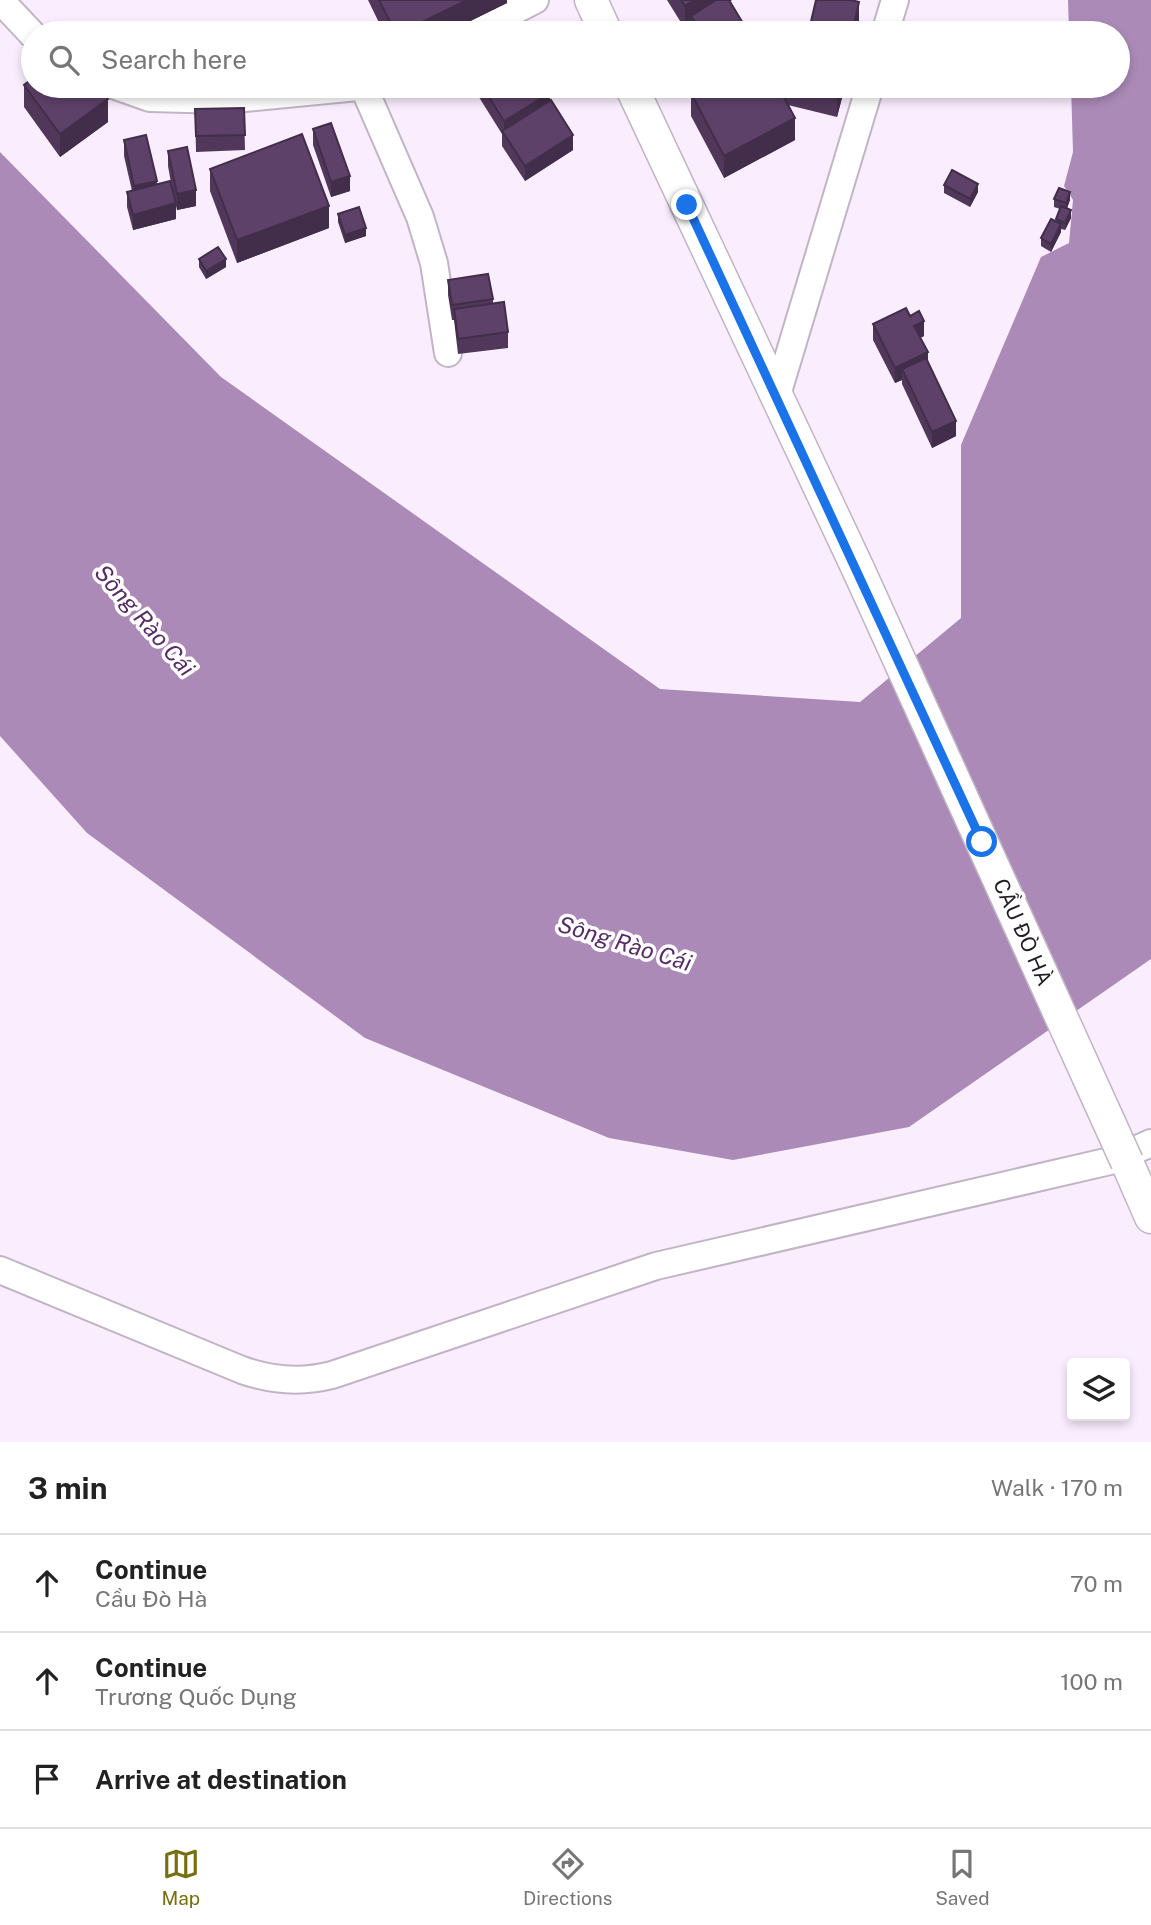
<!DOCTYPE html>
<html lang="en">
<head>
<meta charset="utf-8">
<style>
  :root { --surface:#fff; --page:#f6f6f6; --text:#222; --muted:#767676; --line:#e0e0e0; --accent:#766f0f }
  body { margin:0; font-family:"Public Sans",sans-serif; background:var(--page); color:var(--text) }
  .controls { position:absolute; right:21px; bottom:21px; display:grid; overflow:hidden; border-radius:7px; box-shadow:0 4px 10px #0003 }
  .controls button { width:63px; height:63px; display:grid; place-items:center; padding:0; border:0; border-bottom:2px solid var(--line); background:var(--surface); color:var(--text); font:35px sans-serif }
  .stop { position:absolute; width:21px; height:21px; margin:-16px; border:5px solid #1a73e8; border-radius:50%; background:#fff }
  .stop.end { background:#1a73e8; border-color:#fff; box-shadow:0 2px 7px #0008 }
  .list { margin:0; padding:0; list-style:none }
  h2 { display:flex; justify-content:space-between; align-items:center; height:91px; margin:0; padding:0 28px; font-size:30px }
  h2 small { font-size:23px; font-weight:400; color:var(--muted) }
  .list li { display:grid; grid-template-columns:46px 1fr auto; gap:21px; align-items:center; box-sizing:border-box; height:98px; padding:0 28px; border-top:2px solid var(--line) }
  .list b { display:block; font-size:26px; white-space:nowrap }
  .list p { margin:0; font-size:23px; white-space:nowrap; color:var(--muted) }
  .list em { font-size:23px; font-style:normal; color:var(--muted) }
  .icon { flex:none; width:38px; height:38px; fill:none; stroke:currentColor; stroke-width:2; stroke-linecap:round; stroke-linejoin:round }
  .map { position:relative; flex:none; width:1151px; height:1442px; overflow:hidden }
  .search { position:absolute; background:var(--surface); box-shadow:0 4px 10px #0003; left:21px; right:21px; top:21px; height:77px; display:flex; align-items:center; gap:18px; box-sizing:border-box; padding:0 24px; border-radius:38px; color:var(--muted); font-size:26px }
  .sheet { height:385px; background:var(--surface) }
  nav { display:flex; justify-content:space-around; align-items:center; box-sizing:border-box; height:98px; border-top:2px solid var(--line); background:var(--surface); font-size:19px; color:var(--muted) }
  nav a { display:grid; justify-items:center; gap:4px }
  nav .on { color:var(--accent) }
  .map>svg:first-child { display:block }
  .water { fill:#ab8ab7 }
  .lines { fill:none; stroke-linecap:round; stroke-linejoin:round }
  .minor-casing { stroke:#c1b5c5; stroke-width:30 }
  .tertiary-casing { stroke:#c1b5c5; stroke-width:35 }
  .minor { stroke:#fff; stroke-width:26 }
  .tertiary { stroke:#fff; stroke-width:32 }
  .tertiary-bridge-casing { stroke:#c1b5c5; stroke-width:35; stroke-linecap:butt }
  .tertiary-bridge { stroke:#fff; stroke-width:32 }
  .wall { fill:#51385a }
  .shaded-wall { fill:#422e4a }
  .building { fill:#5e4169; stroke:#422e4a; stroke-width:2 }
  .route { stroke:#1a73e8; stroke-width:9 }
  .labels { text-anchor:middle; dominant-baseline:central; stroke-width:7; stroke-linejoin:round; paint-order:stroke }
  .street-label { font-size:21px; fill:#211d22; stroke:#fff }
  .water-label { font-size:23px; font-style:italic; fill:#572c65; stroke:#fff }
</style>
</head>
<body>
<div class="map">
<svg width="1151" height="1442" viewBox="0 0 1151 1442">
  <rect width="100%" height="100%" fill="#faeefe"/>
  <path class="water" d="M1068,0h83v959l-242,168 -176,33 -124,-22 -244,-100 -278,-205 -87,-97v-584l221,225 439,312 200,13 101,-84v-173l80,-188 28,-14 4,-43 -9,-14 9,-34 -2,-66h47v-53h-49z"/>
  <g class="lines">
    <defs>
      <path id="minor" d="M0,0l33,35
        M471,33l64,-33
        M885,33l10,-33
        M116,86l34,12 75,2 143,-14
        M364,88l56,129 14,46 14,90
        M777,395l93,-309
        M0,1270l242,100c31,11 59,13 90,5l324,-109 454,-105 41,-18"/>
      <path id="tertiary" d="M591,0l15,33
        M631,86l228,485
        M1127,1162l24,55"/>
    </defs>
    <use href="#minor" class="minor-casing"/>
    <use href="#tertiary" class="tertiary-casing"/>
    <use href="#minor" class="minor"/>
    <use href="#tertiary" class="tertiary"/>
    <defs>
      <path id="tertiary-bridge" d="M859,571l268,591"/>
    </defs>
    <use href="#tertiary-bridge" class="tertiary-bridge-casing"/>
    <use href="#tertiary-bridge" class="tertiary-bridge"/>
  </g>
  <path class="wall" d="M368,0h139v3l-61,30h-62z
    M667,0h65l-3,1 18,32h-54l-2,-2v-7l-6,5z
    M24,85l84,37 -48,35 -36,-50z
    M472,86h73l5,15 23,49 -48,31 -23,-35v-12z
    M705,86h140l-8,31 -49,-12 7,35 -71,38 -33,-62v-23z
    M244,108l1,42 -49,2 -1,-43z
    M313,129l37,62 -19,6 -18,-52z
    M124,140l33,44 16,10 -5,-28v-15l28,55 -19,4 -1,-4v13l-43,11 -6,-23v-15l5,-1 -8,-35z
    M210,169l119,59 -92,35 -27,-72z
    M944,185l34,7 -8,15 -26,-14z
    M1054,199l16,1 -3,8 4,10 -6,12 -4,-1v3l-10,20 -10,-6v-8l15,-17 4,-12 -6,-2z
    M338,214l28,22 -21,7 -7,-21z
    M199,259l27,8 -20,12 -7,-12z
    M448,280l45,19v5l15,28v16l-50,6 -4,-34h-2l-4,-25z
    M910,316l14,20 -4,2 8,24 28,74 -24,12 -30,-64v-4l-7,3 -22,-43v-16z"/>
  <path class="shaded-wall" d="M467,0h40v3l-61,30h-46z
    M694,0h38l-37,22 -4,-6v8l-6,5v-23z
    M859,2v23l-2,8h-5z
    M839,86h6l-8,31v-22z
    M550,93v16l-46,24v-12z
    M108,99v23l-48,35v-23z
    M795,118v22l-71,38v-22z
    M573,135v15l-48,31v-15z
    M350,176v15l-19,6v-15z
    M157,181v15l-23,6v-16z
    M978,184v8l-8,15v-8z
    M196,190v16l-19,4v-16z
    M1070,192v8l-4,11v-8z
    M176,203v16l-43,11v-15z
    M329,206v22l-92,35v-23z
    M1071,210v8l-6,12v-7z
    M1061,224v8l-10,20v-8z
    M366,228v8l-21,7v-8z
    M226,259v8l-20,12v-8z
    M924,321v15l-10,5v-15z
    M928,352v15l-26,2v11l-7,3v-15z
    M956,421v15l-24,12v-16z"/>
  <path class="building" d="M379,0h88l-67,33h-4z
    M681,0h13l-9,6z
    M716,0h13l18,30 -5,3h-40l-11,-17z
    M816,0h35l8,2 -7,31h-63l2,-7 18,4z
    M33,78v8h65l10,13 -48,35 -36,-49z
    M482,86h63l5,7 -46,28z
    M705,86h73l17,32 -71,38 -33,-63z
    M800,86h39l-2,9z
    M551,100l22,35 -48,31 -23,-35z
    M244,108l1,27 -49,1 -1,-27z
    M331,123l19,53 -19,6 -18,-53z
    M302,134l27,72 -92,34 -27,-71z
    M146,135l11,46 -23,5 -10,-46z
    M187,147l9,43 -19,4 -9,-43z
    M952,170l26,14 -8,15 -26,-14z
    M170,181l6,22 -43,12 -6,-23z
    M1059,188l11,4 -4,11 -12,-4z
    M1061,206l10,4 -6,13 -9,-4z
    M359,207l7,21 -21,7 -7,-21z
    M1051,219l10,5 -10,20 -10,-6z
    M218,247l8,12 -20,12 -7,-12z
    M488,274l5,25 -41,6 -4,-25z
    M504,302l4,30 -50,7 -4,-30z
    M906,308l4,8 9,-5 5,10 -10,5 14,26 -33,16 -22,-44z
    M926,358l30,63 -24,11 -30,-63z"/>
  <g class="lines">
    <path class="route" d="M687,205l295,637"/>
  </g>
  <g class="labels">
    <g class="street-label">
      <text transform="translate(1023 932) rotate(66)">CẦU ĐÒ HÀ</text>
    </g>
    <g class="water-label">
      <text transform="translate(145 620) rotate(49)">Sông Rào Cái</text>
      <text transform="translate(625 943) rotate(17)">Sông Rào Cái</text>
    </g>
  </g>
</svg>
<div class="controls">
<button><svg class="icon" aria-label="layers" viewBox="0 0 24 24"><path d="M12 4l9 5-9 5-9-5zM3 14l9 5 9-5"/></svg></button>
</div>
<div class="stop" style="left:982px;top:842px"></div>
<div class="stop end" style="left:687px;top:205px"></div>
<div class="search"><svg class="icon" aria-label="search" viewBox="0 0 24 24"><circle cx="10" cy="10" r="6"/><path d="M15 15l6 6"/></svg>Search here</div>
</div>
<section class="sheet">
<h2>3 min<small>Walk · 170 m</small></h2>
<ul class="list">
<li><svg class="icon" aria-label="ahead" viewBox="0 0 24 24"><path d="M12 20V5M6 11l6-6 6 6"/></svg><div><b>Continue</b><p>Cầu Đò Hà</p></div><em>70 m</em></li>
<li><svg class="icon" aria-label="ahead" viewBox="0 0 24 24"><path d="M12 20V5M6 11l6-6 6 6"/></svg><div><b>Continue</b><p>Trương Quốc Dụng</p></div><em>100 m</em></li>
<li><svg class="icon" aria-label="arrive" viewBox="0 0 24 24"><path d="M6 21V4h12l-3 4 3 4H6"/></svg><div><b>Arrive at destination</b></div></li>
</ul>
</section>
<nav>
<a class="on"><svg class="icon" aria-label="map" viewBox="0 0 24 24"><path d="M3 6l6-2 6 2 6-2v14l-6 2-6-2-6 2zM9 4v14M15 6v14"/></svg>Map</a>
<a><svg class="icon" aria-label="directions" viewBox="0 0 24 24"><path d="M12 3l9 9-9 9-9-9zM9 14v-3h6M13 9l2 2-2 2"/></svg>Directions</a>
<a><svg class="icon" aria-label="saved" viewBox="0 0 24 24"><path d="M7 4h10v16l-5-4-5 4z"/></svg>Saved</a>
</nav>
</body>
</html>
